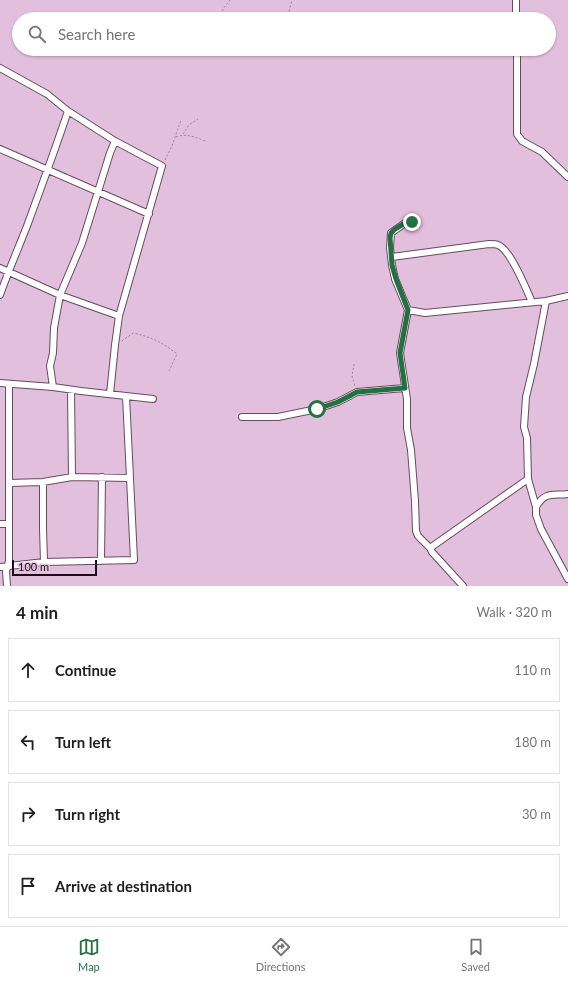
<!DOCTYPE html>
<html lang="en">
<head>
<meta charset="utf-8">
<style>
  :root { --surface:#fff; --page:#f6f6f6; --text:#202124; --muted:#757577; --line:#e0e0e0; --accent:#237141 }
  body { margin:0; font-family:Lato,sans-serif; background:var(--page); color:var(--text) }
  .scale { position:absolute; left:12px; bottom:10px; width:85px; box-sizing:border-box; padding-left:4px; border:2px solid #180d17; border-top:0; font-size:11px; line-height:14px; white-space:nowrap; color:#180d17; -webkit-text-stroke:3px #e2bfdc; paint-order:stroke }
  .stop { position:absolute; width:12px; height:12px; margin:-9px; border:3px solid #237141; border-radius:50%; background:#fff }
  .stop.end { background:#237141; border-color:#fff; box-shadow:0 1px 4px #0008 }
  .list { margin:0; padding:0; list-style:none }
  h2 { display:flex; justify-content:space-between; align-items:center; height:52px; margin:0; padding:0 16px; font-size:17px }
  h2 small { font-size:13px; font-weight:400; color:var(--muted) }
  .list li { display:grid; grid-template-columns:26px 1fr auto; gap:12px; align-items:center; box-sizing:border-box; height:64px; margin:0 8px 8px; padding:0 8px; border:1px solid var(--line); border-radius:0px }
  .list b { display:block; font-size:15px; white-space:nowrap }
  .list em { font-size:13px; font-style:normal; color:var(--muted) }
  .icon { flex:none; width:22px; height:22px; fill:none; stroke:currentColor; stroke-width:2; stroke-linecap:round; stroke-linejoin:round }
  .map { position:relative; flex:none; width:568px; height:586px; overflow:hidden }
  .search { position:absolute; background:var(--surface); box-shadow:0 1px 3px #0004; left:12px; right:12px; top:12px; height:44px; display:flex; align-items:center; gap:10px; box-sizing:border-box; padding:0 14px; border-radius:22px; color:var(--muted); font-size:15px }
  .sheet { height:340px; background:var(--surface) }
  nav { display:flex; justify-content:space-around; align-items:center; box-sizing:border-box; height:56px; border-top:1px solid var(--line); background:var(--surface); font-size:11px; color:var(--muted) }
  nav a { display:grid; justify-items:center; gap:2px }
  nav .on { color:var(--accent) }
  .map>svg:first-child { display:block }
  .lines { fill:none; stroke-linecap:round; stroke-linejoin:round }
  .street-casing { stroke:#684a63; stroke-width:8 }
  .path { stroke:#9f849b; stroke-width:1; stroke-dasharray:2 2; stroke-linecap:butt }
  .street { stroke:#fff; stroke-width:6 }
  .route { stroke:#237141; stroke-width:5 }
</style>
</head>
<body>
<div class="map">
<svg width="568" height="586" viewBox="0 0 568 586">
  <rect width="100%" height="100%" fill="#e2bfdc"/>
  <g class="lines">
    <defs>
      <path id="street" d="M516,19v-19
        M517,49v85l5,7 20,11 26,25
        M0,68l47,26 21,17 47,30 47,25 -43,150 -4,29 -5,49
        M0,149l149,65
        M412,222l-7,1 -14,10 -1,15 2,17 3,14 13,31 -8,43 7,46v29l4,22 4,51 1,30 2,5 12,12 2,4 31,34
        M392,257l97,-13c3,0 7,0 9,1 13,5 28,44 34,57
        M0,268l60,27 59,21
        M0,295c8,-23 18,-46 27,-69 14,-38 28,-76 41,-115
        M546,301l-12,63 -8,33 -2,30 3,11 1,41 8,28v8l5,14 27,50
        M408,310l17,3 121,-12 22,-5
        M0,383l53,4 28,4 72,8
        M53,387l-3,-21 3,-13 1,-25 6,-33 22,-52 28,-90 5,-12
        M71,390l1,87
        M242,417h36l39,-8 21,-7 19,-10 48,-4
        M43,482v46l1,34
        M9,483l34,-1 29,-5 58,1
        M536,507c9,-16 17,-11 32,-13
        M0,524h9
        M430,548l98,-69
        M101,561l1,-84
        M0,567l44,-5 90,-2 -8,-164
        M7,586l-1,-15 3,-10v-176"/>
    </defs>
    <use href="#street" class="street-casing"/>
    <path class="path" d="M221,19l2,-10 7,-9
      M287,19l5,-19
      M183,134l6,-9 9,-6
      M176,137c10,-4 19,0 29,4
      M165,160l7,-14 9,-26
      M122,341l11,-8c18,4 29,9 44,21l-8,17
      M354,364l-2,12 3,10"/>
    <use href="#street" class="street"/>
  </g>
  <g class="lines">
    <path class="route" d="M317,409l21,-7 19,-10 48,-4 -5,-35 8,-43 -12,-31 -4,-14 -2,-27 1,-5 4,-4 10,-6 7,-1"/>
  </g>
</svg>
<div class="scale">100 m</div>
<div class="stop" style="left:317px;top:409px"></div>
<div class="stop end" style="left:412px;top:222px"></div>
<div class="search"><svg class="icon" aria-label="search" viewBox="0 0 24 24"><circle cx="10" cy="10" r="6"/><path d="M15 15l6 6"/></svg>Search here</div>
</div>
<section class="sheet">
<h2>4 min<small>Walk · 320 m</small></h2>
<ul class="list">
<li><svg class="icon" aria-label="ahead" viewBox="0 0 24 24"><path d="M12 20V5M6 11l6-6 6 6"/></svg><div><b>Continue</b></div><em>110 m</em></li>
<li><svg class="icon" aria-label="left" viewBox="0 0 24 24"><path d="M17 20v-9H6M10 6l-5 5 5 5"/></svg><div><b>Turn left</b></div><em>180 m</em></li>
<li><svg class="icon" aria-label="right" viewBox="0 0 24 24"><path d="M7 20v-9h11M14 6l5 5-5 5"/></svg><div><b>Turn right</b></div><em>30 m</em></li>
<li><svg class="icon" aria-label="arrive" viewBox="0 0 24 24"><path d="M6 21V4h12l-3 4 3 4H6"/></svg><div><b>Arrive at destination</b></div></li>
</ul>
</section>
<nav>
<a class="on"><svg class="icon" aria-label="map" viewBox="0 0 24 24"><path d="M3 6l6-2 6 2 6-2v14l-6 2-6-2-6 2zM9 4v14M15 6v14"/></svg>Map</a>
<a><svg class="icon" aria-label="directions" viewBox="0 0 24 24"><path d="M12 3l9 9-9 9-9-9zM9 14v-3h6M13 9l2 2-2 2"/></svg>Directions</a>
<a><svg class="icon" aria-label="saved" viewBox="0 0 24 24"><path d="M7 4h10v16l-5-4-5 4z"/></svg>Saved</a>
</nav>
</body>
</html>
